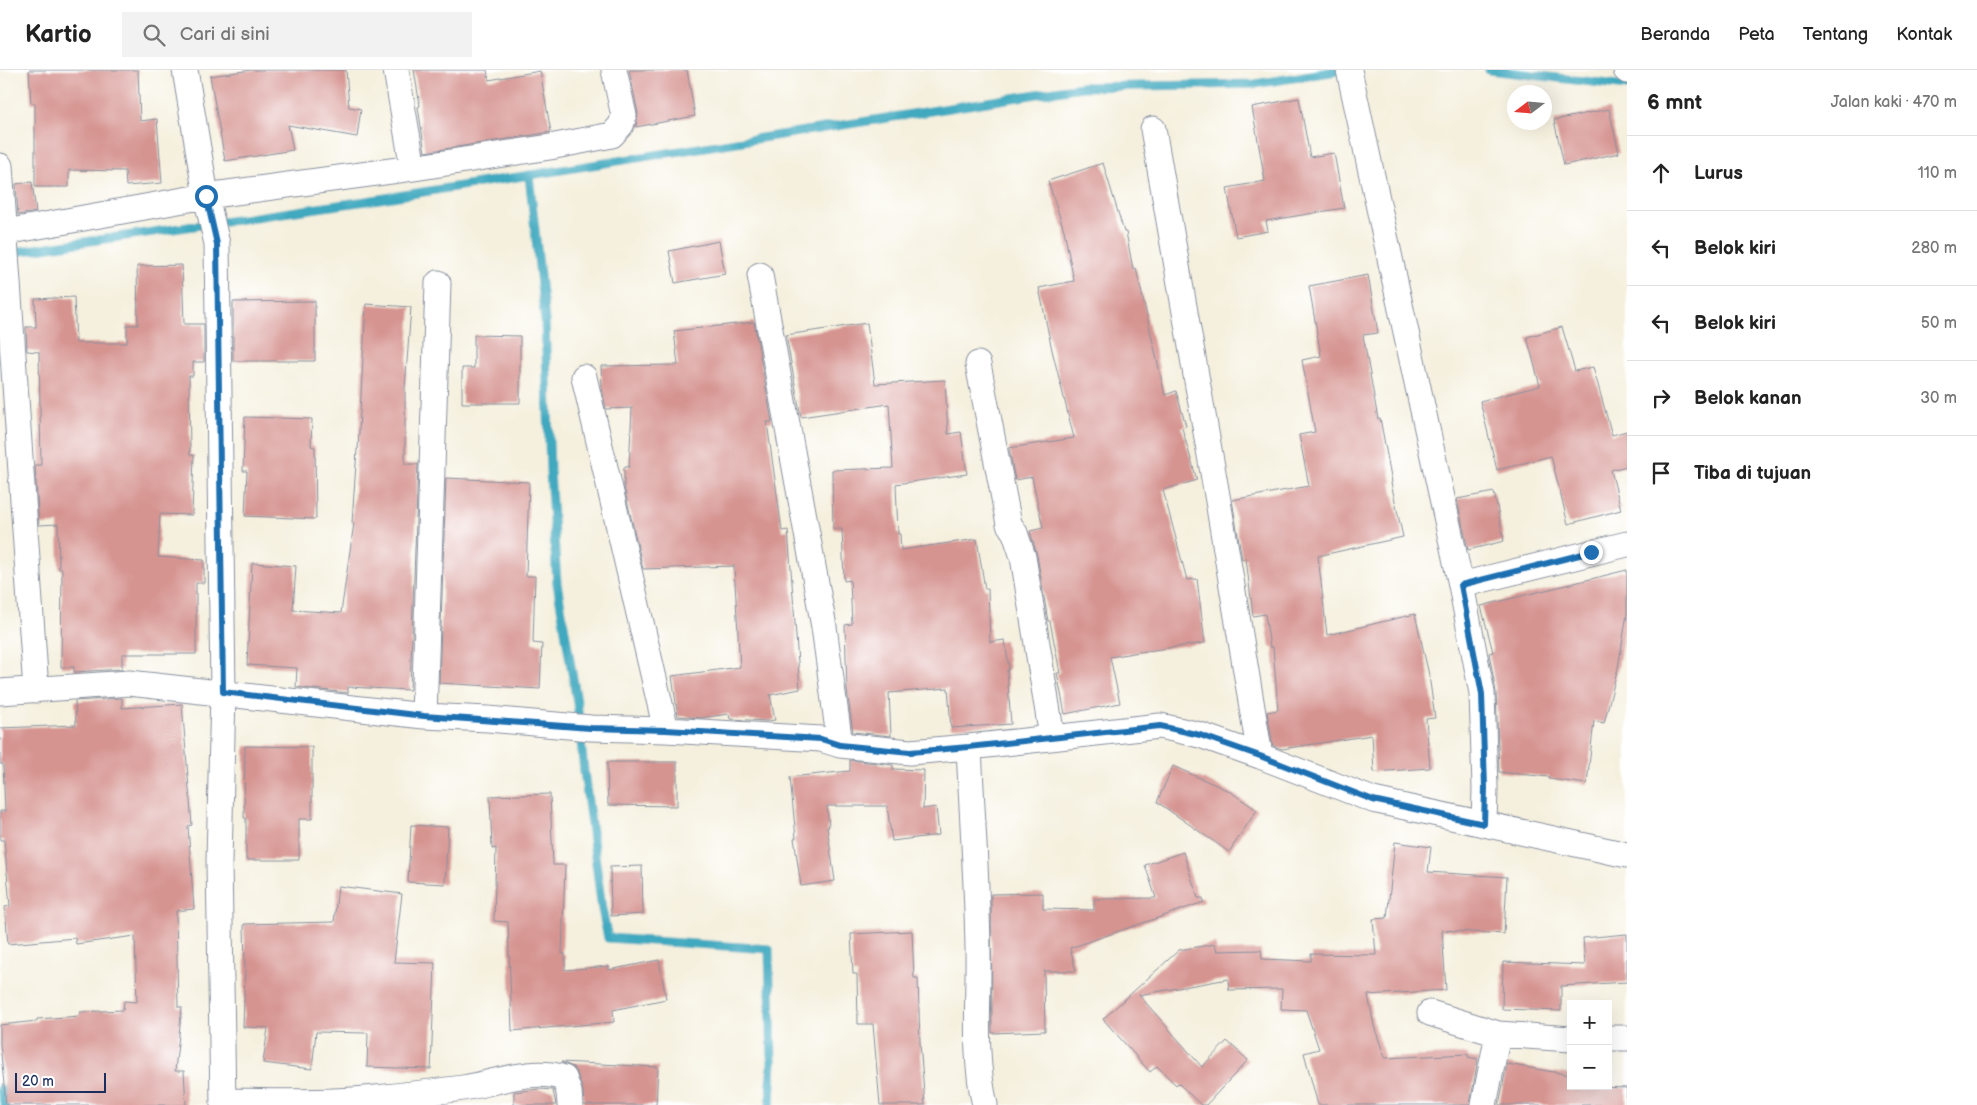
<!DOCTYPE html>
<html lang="id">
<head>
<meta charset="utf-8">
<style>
  :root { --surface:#fff; --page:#f2f2f2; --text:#222; --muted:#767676; --line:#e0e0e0 }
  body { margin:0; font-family:"Balsamiq Sans",sans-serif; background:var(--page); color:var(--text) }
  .controls { position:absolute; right:15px; bottom:15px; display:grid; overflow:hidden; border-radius:0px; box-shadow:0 5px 20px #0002 }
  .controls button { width:45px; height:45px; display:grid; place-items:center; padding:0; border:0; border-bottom:1px solid var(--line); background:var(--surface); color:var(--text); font:25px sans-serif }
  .compass { position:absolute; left:1507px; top:15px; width:45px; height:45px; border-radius:50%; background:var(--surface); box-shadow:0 5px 20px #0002; rotate:254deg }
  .scale { position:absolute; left:15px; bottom:12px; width:91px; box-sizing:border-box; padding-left:5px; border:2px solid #1b2f5e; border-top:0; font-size:14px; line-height:18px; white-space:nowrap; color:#1b2f5e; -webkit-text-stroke:4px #fff; paint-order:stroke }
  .stop { position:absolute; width:15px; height:15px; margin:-11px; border:4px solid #1f6fb2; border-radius:50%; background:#fff }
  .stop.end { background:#1f6fb2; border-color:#fff; box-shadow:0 1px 5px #0008 }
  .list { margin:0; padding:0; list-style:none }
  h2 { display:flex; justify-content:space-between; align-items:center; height:65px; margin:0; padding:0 20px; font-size:21px }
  h2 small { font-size:16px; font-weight:400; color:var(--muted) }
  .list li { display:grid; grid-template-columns:32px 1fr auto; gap:15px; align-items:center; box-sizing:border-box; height:75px; padding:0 20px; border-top:1px solid var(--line) }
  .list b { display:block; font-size:19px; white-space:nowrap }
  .list em { font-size:16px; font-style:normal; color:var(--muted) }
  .icon { flex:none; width:28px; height:28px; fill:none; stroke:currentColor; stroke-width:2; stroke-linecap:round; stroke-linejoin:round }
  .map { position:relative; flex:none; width:1627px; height:1035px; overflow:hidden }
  header { display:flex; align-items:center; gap:30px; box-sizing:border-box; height:70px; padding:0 25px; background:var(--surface); border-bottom:1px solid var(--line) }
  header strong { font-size:24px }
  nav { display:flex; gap:28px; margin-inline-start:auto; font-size:18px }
  .search { width:350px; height:45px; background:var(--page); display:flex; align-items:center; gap:12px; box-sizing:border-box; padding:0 18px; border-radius:0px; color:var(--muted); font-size:19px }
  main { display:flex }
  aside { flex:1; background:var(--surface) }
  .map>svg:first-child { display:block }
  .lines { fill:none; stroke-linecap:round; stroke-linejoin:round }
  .stream { stroke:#3fa9bf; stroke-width:9 }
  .building { fill:#d69491 }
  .minor-casing { stroke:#88909e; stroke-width:27 }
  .minor { stroke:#fff; stroke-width:25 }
  .route { stroke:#1f6fb2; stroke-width:6 }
</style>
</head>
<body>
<header>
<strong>Kartio</strong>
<div class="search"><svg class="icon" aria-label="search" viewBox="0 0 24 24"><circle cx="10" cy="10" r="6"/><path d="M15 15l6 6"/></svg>Cari di sini</div>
<nav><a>Beranda</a><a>Peta</a><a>Tentang</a><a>Kontak</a></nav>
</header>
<main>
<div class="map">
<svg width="1627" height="1035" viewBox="0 0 1627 1035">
  <rect width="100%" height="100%" fill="#fff"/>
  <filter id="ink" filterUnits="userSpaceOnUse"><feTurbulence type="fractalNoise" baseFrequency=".02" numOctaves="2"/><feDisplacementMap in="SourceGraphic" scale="10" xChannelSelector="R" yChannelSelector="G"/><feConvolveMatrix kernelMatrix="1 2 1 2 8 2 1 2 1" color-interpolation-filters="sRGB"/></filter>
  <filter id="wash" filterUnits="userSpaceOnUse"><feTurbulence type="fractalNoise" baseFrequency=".0096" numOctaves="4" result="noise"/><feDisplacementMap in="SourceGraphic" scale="20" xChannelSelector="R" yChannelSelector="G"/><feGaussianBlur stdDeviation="1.12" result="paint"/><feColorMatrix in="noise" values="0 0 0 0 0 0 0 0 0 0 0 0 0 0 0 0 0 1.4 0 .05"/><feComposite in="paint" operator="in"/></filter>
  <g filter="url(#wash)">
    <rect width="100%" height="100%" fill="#f5f0de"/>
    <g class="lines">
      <path class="stream" d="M1489,0l138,16
        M529,105l16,146 5,150 7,112 20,119 7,69 18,138 6,29 161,11 3,112 -2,44
        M8,183l365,-53 708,-113 174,-3 88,-14
        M0,1019l5,16"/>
    </g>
    <g id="blocks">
      <path class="building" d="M29,0h109l2,51 17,-2 5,64 -36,3 -1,-15 -56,-1v17h-34v-84h-4z
        M251,0h95l3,37 12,2 -4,28 -69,-12 5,25 -68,11 -15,-85z
        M414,0h73l2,10 51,-9 11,61 -126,20 -7,-45 2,-1z
        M629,0h58l8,46 -59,11 2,-14z
        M1299,28l11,59 24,-4 10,55 -78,13 2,10 -32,6 -9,-49 38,-7 -13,-74z
        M1609,39l10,44 -55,12 -10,-45z
        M1103,93l21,69h2l7,37 3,-1 29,127 11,-4 10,35 -4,2 15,52 -34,10 24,90 10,-1 8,64 -66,9 -29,5 10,46 -55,11 -8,-41h3l-10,-52h-2l-11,-66 -7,-24 13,-3 -11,-51 -17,3 -6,-32 65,-10 -22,-88 -13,-62 35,-7 -10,-51 -16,-49z
        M32,112l4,30 -18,3 -2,-31z
        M719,171l6,33 -50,9 -6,-32z
        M182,195l2,59h20v38h-11v14h-4l1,79h4l-2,60 -32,-1 -2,43 46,3v23h-8v71h-74v15l-48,3v-5h-13l1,-98h-3l-1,-45 -19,1 -4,-60h6l-2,-113 -12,-1 -1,-24h10l-1,-28 39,-2 2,46h51v-18h11l-1,-59z
        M1368,205l10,58 -15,2 15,84 2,-1 12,64 -1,1 12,54 -85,19 9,79 88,-21 14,61 6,43 -9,1 4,49 -56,4 -2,-37 -90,14 -9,-3 -6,-34 11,-2 -5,-63h-3l-5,-33 -12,2 -7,-58 -4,1 -10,-59 77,-14 -10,-51 16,-3 -13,-72 19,-4 -12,-70z
        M315,231v60h-82v-59z
        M366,234l45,3 -6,82v75h13l-8,226 -62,-3v6l-52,-6 1,-19 -50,-3 5,-102 44,3 -3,44 48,3 13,-90h-2l5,-74h1z
        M754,252l18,100h-5l15,109 6,-1 12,159 -30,6 5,25 -8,1 -37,-2 -1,-5 -28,4 -23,-2 -6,-40 68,-9 -6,-101 -91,3 -19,-82v-20h5l3,-59 -26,1 -4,-20 -1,-23 77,-1 -4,-34z
        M867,253l8,61 70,-4 3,54 13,-2 6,42 -71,10 2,50h2l1,16 76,-11 8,50h3l2,53 15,-2 4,29 -2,1 4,54 -60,4 -3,-40 -59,5 2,43 -38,-4 -6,-42 -2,-65 7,-1 -2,-44 -6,1 -2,-52h-9l-1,-59 61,-2 -4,-64 -88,13 -15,-82z
        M1562,257l13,44 18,-4 19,68 15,-4v35l-16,4 10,40 -53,14 -17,-68 -54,14 -17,-69 60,-15 -13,-49z
        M474,265l46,1v67h-58v-35h12z
        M245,347l67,2 -1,27 4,1 1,72 -71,-3 2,-45h-4z
        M446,408l83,4 -3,94h9l-2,67 9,1 -2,45 -101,-6z
        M1494,422l10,49 -36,9 -11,-51z
        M1627,500v44l-9,54 -14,55 -10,-2 -7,63 -38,-5v-2l-50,-5 -3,-80 -7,-39 4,-1 -12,-46z
        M122,628v10l60,-4 10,121 -4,1 6,83 -18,2 2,96h4l-7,64h9l2,34h-180l-6,-61v-19l37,-4v-2l43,-3v-4l43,-2 1,-9 13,1 -2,-66 -59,8 -1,-6 -67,6 -3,-37 5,-1 -6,-66h-4v-29h5l-2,-47h-3v-36l76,-3 -1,-24z
        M245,676l67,1v72h-13v41h-53v-42h-2z
        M850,690l43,5v4l31,1 -1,39 13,-2 3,28 -47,6 -5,-35h-60l2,21h-2l8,54 -34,5 -7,-48h2l-6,-61 60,-6z
        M607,692h70v44l-69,-1z
        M1173,696l56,25 28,19 -28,42 -72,-50z
        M550,724l3,71h12l-3,89h3v16l44,-4v4l50,-10 7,39 -53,11 1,12 -102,9 -4,-109 -14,-1 2,-73 -4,1 -2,-53z
        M411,755l37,2 -3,57 -37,-2z
        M1395,772l36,5 -3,25 79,5 -3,57 -62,-4 4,60 -78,5 6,31 11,32 83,-4v3l10,2 -8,46h-152l-14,-52 15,-4 -13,-39 -25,-1 1,-20 -53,1 -1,-11 -89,16 63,72 25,-26 21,19 -42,45h-5l-23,-22 -2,2 -19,-19 -7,6 -47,-53 76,-69 36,-6 2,7 44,-1 1,9 49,2v-7l65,1 -3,-36 14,-1z
        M1183,782l15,46h5l1,4 -134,46 6,23h-32l1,60 -53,2 -1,-139 52,-1v16l51,1v-11l62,-1 -11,-33z
        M642,796l1,48 -32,2 -1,-49z
        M338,816l64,8 -8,68 41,1 -4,106 -64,-2 1,-34 -52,-1 -4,37 -49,-6 5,-35 -25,-1 2,-55 -1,-48 90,-2z
        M912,861l2,47h4l2,65 5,62h-45l-7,-81h-15l-1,-50h-4l-2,-40z
        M1627,864v48l-66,4v25l-59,-2 1,-47 82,3 -2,-27z
        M561,992l97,5 -2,38h-72l-1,-14 -6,-18 -4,-6z
        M1507,994l64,11v11l56,2 -1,17h-127z
        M539,1019l14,1 3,15h-42v-13z"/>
    </g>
  </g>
  <g filter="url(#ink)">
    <use href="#blocks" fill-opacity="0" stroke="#88909e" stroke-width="1"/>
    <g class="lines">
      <defs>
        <path id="minor" d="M185,0l21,126 11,48 6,448 -4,170 4,243
          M396,0l17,98
          M1349,0l112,515 21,108 3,95 -1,36
          M1626,0l1,1
          M1153,59l65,372 42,255
          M0,96l36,524
          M0,163l206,-37 207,-28 137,-21 62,-12 9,-10 3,-9 -10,-46
          M760,205l64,352 16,118
          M978,294l31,160 6,9 8,24 29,180
          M584,307l82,353
          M1461,515l166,-41
          M0,622l129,-9 295,33 64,3 103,9 75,2 155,9 19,6 70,7 59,-5 191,-21 40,9 60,21 113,44 254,55
          M424,646l14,-433
          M969,677c3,68 8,135 9,202 1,51 -5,106 7,156
          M1430,943l68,21 73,5
          M1608,968h19
          M223,1031c51,0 102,3 153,-3 29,-3 58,-6 87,-10 33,-5 69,-21 101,-10l5,14 1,13
          M1484,1035l14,-71"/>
      </defs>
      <use href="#minor" class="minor-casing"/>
      <use href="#minor" class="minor"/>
    </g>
  </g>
  <g class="lines" filter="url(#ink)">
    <path class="route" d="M206,126l11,48 6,448 201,24 167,12 75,2 155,9 19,6 70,7 59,-5 191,-21 40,9 60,21 113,44 111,24 1,-36 -3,-94 -21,-109 130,-33"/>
  </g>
</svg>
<div class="controls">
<button>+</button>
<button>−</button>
</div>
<svg class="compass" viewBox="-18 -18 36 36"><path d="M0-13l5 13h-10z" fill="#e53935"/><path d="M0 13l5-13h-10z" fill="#767676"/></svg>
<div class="scale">20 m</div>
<div class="stop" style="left:206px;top:126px"></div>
<div class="stop end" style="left:1591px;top:482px"></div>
</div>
<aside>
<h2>6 mnt<small>Jalan kaki · 470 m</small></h2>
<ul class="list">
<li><svg class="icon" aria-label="ahead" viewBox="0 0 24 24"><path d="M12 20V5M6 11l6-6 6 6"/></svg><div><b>Lurus</b></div><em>110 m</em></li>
<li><svg class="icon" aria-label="left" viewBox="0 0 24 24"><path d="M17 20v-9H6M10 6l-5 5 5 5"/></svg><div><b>Belok kiri</b></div><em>280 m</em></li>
<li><svg class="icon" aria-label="left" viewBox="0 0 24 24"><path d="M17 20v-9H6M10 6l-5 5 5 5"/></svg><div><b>Belok kiri</b></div><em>50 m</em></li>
<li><svg class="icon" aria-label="right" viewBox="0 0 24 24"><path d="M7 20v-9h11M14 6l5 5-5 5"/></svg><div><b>Belok kanan</b></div><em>30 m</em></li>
<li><svg class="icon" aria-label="arrive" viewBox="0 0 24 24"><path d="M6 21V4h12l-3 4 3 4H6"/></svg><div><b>Tiba di tujuan</b></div></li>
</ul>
</aside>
</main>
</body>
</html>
